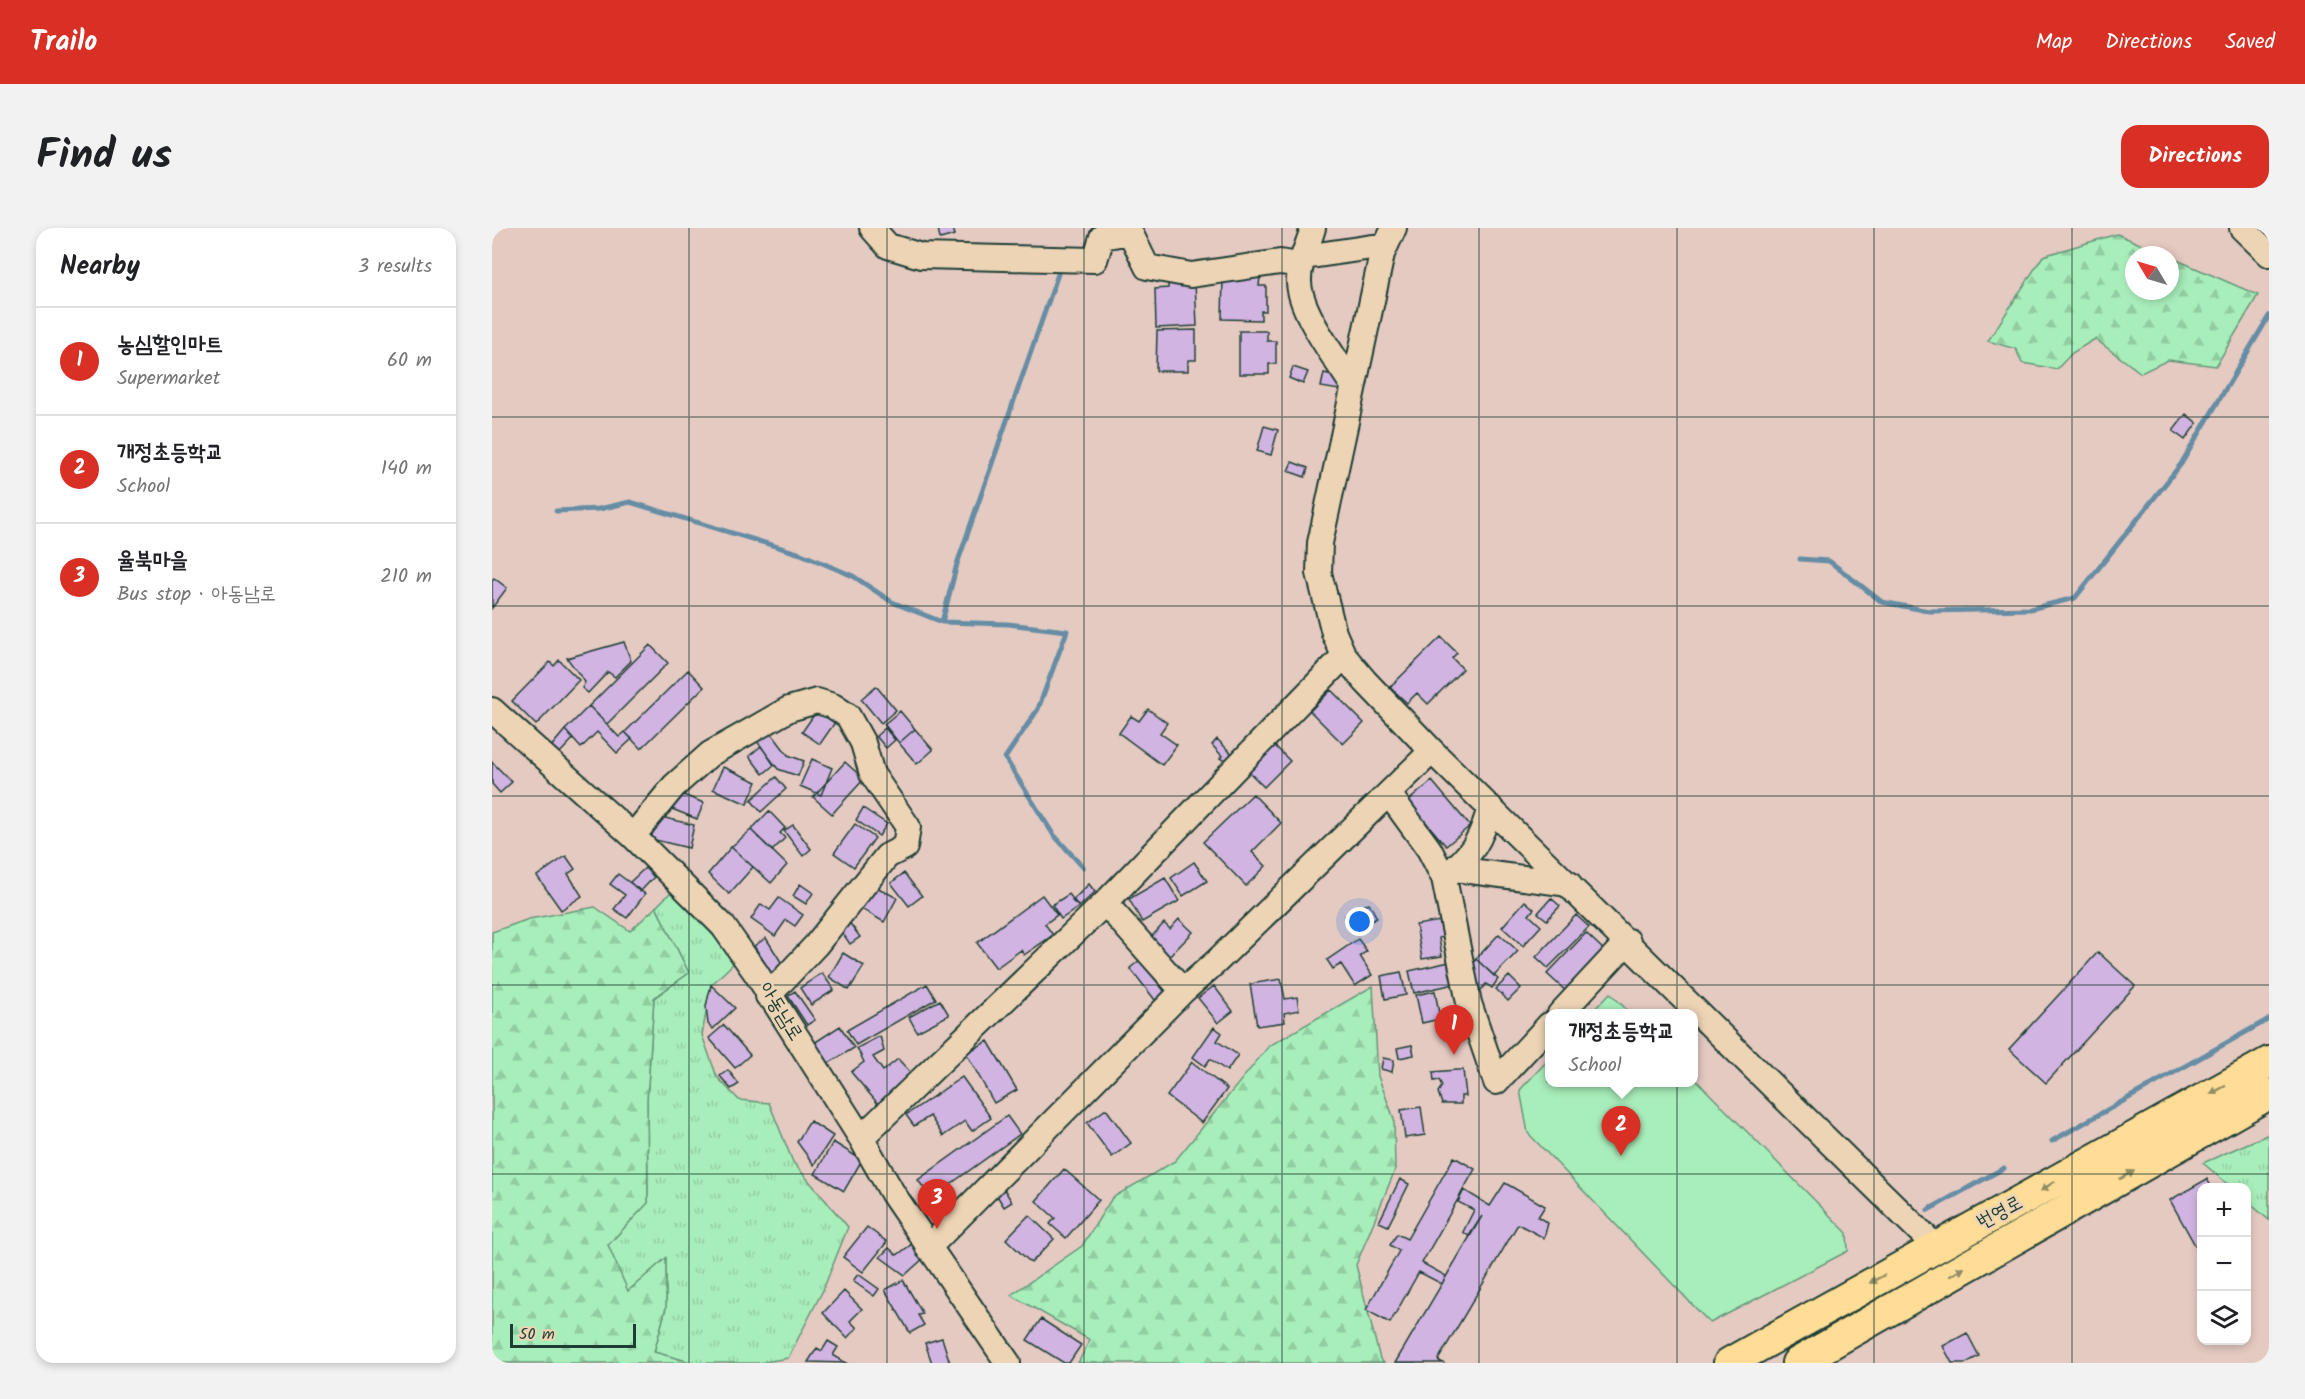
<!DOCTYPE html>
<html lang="en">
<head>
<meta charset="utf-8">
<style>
  :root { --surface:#fff; --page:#f2f2f2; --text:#202124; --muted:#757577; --line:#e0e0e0; --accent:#d93025 }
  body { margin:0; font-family:Kalam,"Poor Story",sans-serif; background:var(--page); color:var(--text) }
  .controls { position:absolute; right:18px; bottom:18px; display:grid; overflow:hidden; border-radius:12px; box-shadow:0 3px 9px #0003 }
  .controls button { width:54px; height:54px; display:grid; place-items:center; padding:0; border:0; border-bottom:2px solid var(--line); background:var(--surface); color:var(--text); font:30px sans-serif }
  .compass { position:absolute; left:1633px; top:18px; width:54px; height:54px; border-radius:50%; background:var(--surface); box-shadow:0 3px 9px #0003; rotate:308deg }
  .scale { position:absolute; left:18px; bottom:15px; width:126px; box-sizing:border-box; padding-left:6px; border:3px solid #1f3d34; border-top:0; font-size:16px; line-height:21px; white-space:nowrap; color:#1f3d34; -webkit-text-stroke:4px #edd4b5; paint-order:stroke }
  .you { position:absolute; left:868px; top:694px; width:21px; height:21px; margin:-15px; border:4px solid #fff; border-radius:50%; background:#1a73e8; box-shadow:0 0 0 9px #1a73e833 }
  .badge { display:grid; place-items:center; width:39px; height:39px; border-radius:50%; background:var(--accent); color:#fff; font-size:20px; font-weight:700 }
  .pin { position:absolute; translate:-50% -50px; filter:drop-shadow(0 2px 3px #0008) }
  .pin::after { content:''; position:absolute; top:32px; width:21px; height:18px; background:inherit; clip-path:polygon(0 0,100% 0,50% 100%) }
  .popup { position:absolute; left:1053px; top:781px; width:153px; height:78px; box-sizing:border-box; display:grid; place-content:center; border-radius:12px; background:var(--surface); filter:drop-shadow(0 2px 4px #0005); font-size:20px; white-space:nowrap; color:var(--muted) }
  .popup b { font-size:22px; color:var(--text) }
  .popup::after { content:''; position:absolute; left:50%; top:100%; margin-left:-12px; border:12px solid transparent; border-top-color:var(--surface) }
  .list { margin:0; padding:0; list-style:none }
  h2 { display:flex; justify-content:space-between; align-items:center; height:78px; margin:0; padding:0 24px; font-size:26px }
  h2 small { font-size:20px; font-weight:400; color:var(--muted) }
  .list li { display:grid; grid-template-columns:39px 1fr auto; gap:18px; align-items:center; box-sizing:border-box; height:108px; padding:0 24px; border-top:2px solid var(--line) }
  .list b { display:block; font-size:22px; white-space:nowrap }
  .list p { margin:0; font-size:20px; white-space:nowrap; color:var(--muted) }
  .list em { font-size:20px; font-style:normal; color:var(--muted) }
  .icon { flex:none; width:33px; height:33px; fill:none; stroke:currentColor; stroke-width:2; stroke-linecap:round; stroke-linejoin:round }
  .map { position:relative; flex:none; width:1777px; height:1135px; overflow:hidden; border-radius:18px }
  header { display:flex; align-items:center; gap:36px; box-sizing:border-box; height:84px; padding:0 30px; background:var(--accent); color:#fff }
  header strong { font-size:28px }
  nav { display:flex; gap:33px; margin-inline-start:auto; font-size:21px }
  .intro { display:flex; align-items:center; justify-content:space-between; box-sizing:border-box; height:144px; padding:0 36px }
  h1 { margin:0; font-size:42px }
  .button { padding:15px 27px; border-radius:18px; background:var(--accent); color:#fff; font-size:21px; font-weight:700 }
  main { display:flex; gap:36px; padding:0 36px }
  aside { flex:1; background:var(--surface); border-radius:18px; box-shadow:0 3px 9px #0003 }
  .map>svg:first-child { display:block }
  .grass { fill:url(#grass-tufts); stroke:#649677; stroke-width:1.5 }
  .forest { fill:url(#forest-firs); stroke:#649677; stroke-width:1.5 }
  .pitch { fill:#a8eeba; stroke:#649677; stroke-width:1.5 }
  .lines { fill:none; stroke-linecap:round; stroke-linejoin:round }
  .stream { stroke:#668da4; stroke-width:5 }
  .building { fill:#d1b4e2; stroke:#1f3d34; stroke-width:1.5 }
  .minor-casing { stroke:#1f3d34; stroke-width:28 }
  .major-casing { stroke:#1f3d34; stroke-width:34 }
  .minor { stroke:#edd4b5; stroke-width:24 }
  .major { stroke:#ffdd96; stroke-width:30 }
  .oneway { fill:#8f8d65 }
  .grid { fill:none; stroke:#1f3d34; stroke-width:1.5; stroke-opacity:0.55 }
  .labels { text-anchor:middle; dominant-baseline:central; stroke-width:5; stroke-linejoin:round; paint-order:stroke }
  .street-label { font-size:20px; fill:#1f3d34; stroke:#edd4b5 }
</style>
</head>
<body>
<header>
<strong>Trailo</strong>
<nav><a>Map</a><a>Directions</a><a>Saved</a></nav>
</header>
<div class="intro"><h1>Find us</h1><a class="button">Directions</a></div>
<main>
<aside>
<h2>Nearby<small>3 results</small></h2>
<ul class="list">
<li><span class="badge">1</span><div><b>농심할인마트</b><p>Supermarket</p></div><em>60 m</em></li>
<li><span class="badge">2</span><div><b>개정초등학교</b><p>School</p></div><em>140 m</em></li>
<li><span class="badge">3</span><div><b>율북마을</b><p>Bus stop · 아동남로</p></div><em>210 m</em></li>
</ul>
</aside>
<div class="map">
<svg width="1777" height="1135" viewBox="0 0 1777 1135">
  <defs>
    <pattern id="grass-tufts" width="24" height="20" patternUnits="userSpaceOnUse" patternTransform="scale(1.5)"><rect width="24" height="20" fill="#a8eeba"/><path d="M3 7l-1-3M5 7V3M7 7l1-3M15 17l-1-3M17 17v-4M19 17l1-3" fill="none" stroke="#90cda0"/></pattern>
    <pattern id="forest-firs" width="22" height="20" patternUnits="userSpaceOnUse" patternTransform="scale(1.5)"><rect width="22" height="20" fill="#a8eeba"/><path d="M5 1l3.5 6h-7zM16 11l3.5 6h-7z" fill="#90cda0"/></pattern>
  </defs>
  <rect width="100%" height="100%" fill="#e5cac2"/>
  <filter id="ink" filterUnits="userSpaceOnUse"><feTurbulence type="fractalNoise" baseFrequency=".0167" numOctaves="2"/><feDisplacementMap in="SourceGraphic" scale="12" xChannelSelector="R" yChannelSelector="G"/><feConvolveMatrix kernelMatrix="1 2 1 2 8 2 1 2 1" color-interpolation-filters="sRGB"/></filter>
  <g filter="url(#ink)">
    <path class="grass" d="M183,660l60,74 -24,23 -9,50 15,42 22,23 30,3 24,59 55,65 -25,63 -35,68 -29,5h-65l-40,-11 12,-44v-49l-39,33 -19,-47 40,-43 -1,-102 7,-102 35,-25 -33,-66z
      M1777,906v86l-22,-19 -1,-13 -15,-1 -28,-24z"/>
    <path class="forest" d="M1625,6l48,21h-31v36h36v-34l88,38 -42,71 -48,-6 -27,13 -46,-34 -23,14 -15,16 -35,-6 -6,-14 -28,-8 55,-85z
      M103,679l35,24 26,-24 33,66 -35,25 -7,102 1,103 -40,42 20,46 38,-33v50l-12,44 40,11h-202v-431l37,-13z
      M881,758l5,90 16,43 1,51 -39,95 24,94 4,4h-306l12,-23 -79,-45 71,-49 30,-48 63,-37 94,-115z"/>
    <path class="pitch" d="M1118,765l20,20h-39z
      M1057,831v23h144v-5l154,156 1,18 -138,72 -182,-190 -8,-43z"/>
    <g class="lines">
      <path class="stream" d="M1770,0l7,7
        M64,283l43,-2 31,-7 171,52 52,22 39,26 50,20 66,2 59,7 -29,78 -33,49 48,76 30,33
        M1308,331l29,2 53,41 47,9 101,-2 45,-11 106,-134 88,-148
        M450,394l15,-58 101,-290
        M1560,913l217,-122
        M1436,982l76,-42"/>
    </g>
    <path class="building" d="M446,0h15l2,7 -15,4z
      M731,49h37l-1,9h7v25h-5v9l-39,-1z
      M703,53l2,45 -41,2 -1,-39 13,-1v-5z
      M704,102v30h-8v11h-32l1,-40z
      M747,103h28v10h9v23h-7v10h-30z
      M801,139l15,5 -5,12 -14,-6z
      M832,145l18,4 -3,13 -18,-3z
      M1694,186l11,9 -12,17 -12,-9z
      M772,198l14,4 -7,25 -14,-4z
      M800,234l16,6 -3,9 -17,-6z
      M2,350l13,10 -15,20v-28z
      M949,409l16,16 -5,5 11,11 -35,35 -11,-11 -10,10 -17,-16z
      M132,414l7,19 -16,16 -7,-5 -20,21 -6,-5 3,-6 -18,-24z
      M158,417l18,18 -61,61 -18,-18z
      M67,432l20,20 -43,45 -24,-24 38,-39 4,4z
      M196,442l16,17 -63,62 -16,-17z
      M384,458l20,24 -15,13 -20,-24z
      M839,462l33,33 -21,21 -33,-33z
      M97,478l30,31 6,-5 7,7 -15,14 -20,-21 -16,16 -16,-18z
      M326,481l18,12 -16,23 -18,-12z
      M656,481l19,14 -7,10 17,12 -15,20 -43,-32 12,-17 8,5z
      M408,483l15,18 -16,14 -15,-19z
      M393,500l10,12 -9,8 -10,-12z
      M423,501l18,21 -16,14 -18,-21z
      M73,502l8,9 -15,16 -8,-7z
      M277,502l19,25 16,6 -6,15 -20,-7 -22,-29z
      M725,511l18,18 -6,6 -9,-5 2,-2 -10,-11z
      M779,514l19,19 -26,26 -19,-19z
      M269,518l13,19 -11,9 -14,-18z
      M320,531l20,9 -11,27 -21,-9z
      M0,534l20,20 -12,11 -8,-9z
      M353,534l19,17 -32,35 -19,-17z
      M231,539l34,15 -10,22 -34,-15z
      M284,549l10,12 -25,23 -10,-12z
      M940,553l38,45 -24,20 -38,-45z
      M186,565l26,10 -7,16 -25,-10z
      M761,566l28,29 -29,29 14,14 -20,20 -43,-44z
      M371,580l24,16 -8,12 -23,-16z
      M277,583l16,17 -5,5 5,5 -13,13 -21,-21z
      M165,588l37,9 -5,23 -38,-9z
      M363,596l20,14 -21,29 -20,-14z
      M301,597l18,24 -8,7 -19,-25z
      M259,602l36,35 -16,18 -40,-36z
      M239,619l22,20 -24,27 -21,-20z
      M74,628l9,13 -7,5 14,22 -21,14 -24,-34z
      M702,634l13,19 -24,15 -12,-18z
      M153,640l9,9 -14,15 -10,-10z
      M412,645l18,23 -13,10 -18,-23z
      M126,646l27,20 -18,24 -13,-9 11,-14 -15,-11z
      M673,650l14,23 -37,21 -13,-23z
      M308,656l13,9 -7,11 -13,-8z
      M379,656l26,14 -13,24 -26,-15z
      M597,656l6,8 -16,15 -7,-6z
      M577,666l10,13 -18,12 -9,-14z
      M550,667l15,20 -12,9 8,11 -29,20 -3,-5 -25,18 -19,-25z
      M287,670l24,17 -8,11 -9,-6 -11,16 -24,-17 10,-15 9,6z
      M1059,670l9,8 -13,14 -9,-7z
      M1033,673l9,8 -5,6 12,11 -18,20 -21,-19z
      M877,675l8,15 -24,13 -8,-15z
      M1084,687l13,12 -41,41 -12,-11z
      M354,690l14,19 -10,7 -13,-19z
      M687,691l14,13 -28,29 -19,-18 18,-20 6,6z
      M954,692l3,16 -10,2 3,18 -20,3 -6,-34z
      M1094,705l20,19 -38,41 -21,-19z
      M1007,706l19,17 -24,25 -18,-17z
      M274,710l17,27 -12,8 -17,-27z
      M866,711l9,12 -7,5 12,19 -17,11 -14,-22 -8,5 -6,-9z
      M1606,724l37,34 -89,97 -37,-34z
      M351,725l21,13 -15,24 -20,-13z
      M984,731l22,20 -6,9 -6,-4 -10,12 -7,-27z
      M648,732l25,32 -10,8 -25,-32z
      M962,733l5,22 -45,10 -5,-22z
      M909,744l5,23 -21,4 -4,-23z
      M330,745l12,17 -23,15 -11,-17z
      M1017,748l12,12 -13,13 -12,-12z
      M789,751l4,20 12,-2 2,13 -15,3 1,9 -28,4 -7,-42z
      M435,756l9,15 -80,46 -9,-15z
      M219,757l24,23 -22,21 -5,-5 -2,-18z
      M722,758l19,25 -15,12 -20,-25z
      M303,763l20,29 -8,5 -19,-29z
      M943,763l5,28 -18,4 -6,-28z
      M448,772l9,15 -32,17 -8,-15z
      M232,797l26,30 -15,13 -26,-30z
      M348,798l14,22 -30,18 -13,-21z
      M722,799l8,6 -5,8 21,14 -11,16 -17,-12 -5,7 -12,-9z
      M388,808l4,15 -11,6 10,14 15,-12 14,15 -33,31 -28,-33 13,-10 -7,-14z
      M496,813l29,49 -23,13 -28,-50z
      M920,817l2,10 -15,3 -2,-10z
      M891,830l11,2 -2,12 -11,-3z
      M700,834l35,27 -25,34 -35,-27z
      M236,842l11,14 -8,5 -11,-13z
      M964,842h7l3,26h-5v8h-19l-4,-12 4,-6 -3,-6 -5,1 -1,-9z
      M470,849l29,41 -19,13 -7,-10 -22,15 -13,-20 -16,10 -8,-11z
      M929,879l4,28 -20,3 -4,-28z
      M614,881l25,34 -19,14 -25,-34z
      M515,888l13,18 -89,64 -13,-18z
      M318,893l23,15 -19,29 -17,-23z
      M341,914l29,18 -18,31 -29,-17z
      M962,929l21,12 -53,94 24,13 -4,8 -23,-12 -29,51 -24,-13 33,-59 -9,-6 7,-11 10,5z
      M572,941l35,31 -33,38 -16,-14 5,-6 -19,-17z
      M908,951l9,5 -21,42 -9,-4z
      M1715,951l5,9h-10v54l-7,3 -25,-45z
      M1013,955l40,23 -7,11 10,6 -4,15 -26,-14 -80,136 5,3h-48l87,-147 -13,20 -6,-4 11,-22 -16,-8 6,-12 26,16z
      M512,961l8,13 -8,5 -8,-13z
      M537,987l25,24 -23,24 -25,-24z
      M375,999l20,15 -24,30 -20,-15z
      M420,1016l12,14 -19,17 -25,-18 9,-9 8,7z
      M366,1046l21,15 -5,7 -21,-15z
      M411,1052l20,34 -5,1 6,10 -14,8 -25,-43z
      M352,1063l18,18 -12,12 7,7 -10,10 -24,-25z
      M549,1091l40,26 -12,18h-5l-37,-23z
      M1475,1105l12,23 -13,7h-14l-9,-17z
      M450,1110l8,25h-18l-7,-20z
      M336,1113l10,6 -5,8 13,8 -38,-1 9,-14 5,3z"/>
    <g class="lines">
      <defs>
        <path id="minor" d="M380,0l16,18 33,10 174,4 7,-23 28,-5 17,35 44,8 89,-13 20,3
          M821,0c-5,18 -15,36 -14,54 1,31 38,78 54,104
          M902,0l-12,26 -62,289 -1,30 15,60 10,23 21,25 67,70 504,496
          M1750,0l27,26
          M812,29l82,-12
          M0,482l141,126 90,90 33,47 105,165 32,56 115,169
          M897,566l40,55 15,29 25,125 27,79 53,-57
          M141,608l41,-50 36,-32 79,-45 28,-8 16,5 15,10 15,27 9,31 36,53 -3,20 -18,9 -71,89 -48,51
          M963,641l114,15
          M954,648c26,-22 35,-35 44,-69
          M613,675l78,88
          M1068,786l68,-73
          M369,910l244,-235 239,-247
          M436,1020l255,-257 33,-29 216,-211"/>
        <path id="major" d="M1237,1135l540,-301
          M1305,1135l472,-269"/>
      </defs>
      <use href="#minor" class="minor-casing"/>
      <use href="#major" class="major-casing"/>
      <use href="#minor" class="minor"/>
      <use href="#major" class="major"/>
    </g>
    <defs><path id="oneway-solid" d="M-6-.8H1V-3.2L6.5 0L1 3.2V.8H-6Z" transform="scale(1.5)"/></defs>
    <g class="oneway">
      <use href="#oneway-solid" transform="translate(1726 862) rotate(151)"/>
      <use href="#oneway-solid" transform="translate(1635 947) rotate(-30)"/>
      <use href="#oneway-solid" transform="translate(1556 958) rotate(146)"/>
      <use href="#oneway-solid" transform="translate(1465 1044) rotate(-30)"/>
      <use href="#oneway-solid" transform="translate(1385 1051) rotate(151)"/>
    </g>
  </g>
  <path class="grid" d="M197,0v1135M395,0v1135M592,0v1135M790,0v1135M987,0v1135M1185,0v1135M1382,0v1135M1580,0v1135M0,189h1777M0,378h1777M0,568h1777M0,757h1777M0,946h1777"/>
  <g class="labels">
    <g class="street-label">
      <text transform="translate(288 784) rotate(58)">아동남로</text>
      <text transform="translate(1508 985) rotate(-28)">번영로</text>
    </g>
  </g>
</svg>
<div class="controls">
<button>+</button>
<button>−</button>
<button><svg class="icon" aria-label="layers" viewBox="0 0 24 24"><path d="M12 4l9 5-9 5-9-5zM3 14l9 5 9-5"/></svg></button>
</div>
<svg class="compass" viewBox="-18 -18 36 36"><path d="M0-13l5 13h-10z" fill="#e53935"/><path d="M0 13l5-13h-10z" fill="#757577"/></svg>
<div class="scale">50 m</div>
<div class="you"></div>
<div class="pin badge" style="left:962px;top:827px">1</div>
<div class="pin badge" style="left:1129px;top:928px">2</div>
<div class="popup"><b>개정초등학교</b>School</div>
<div class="pin badge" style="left:445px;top:1001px">3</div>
</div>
</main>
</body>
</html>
